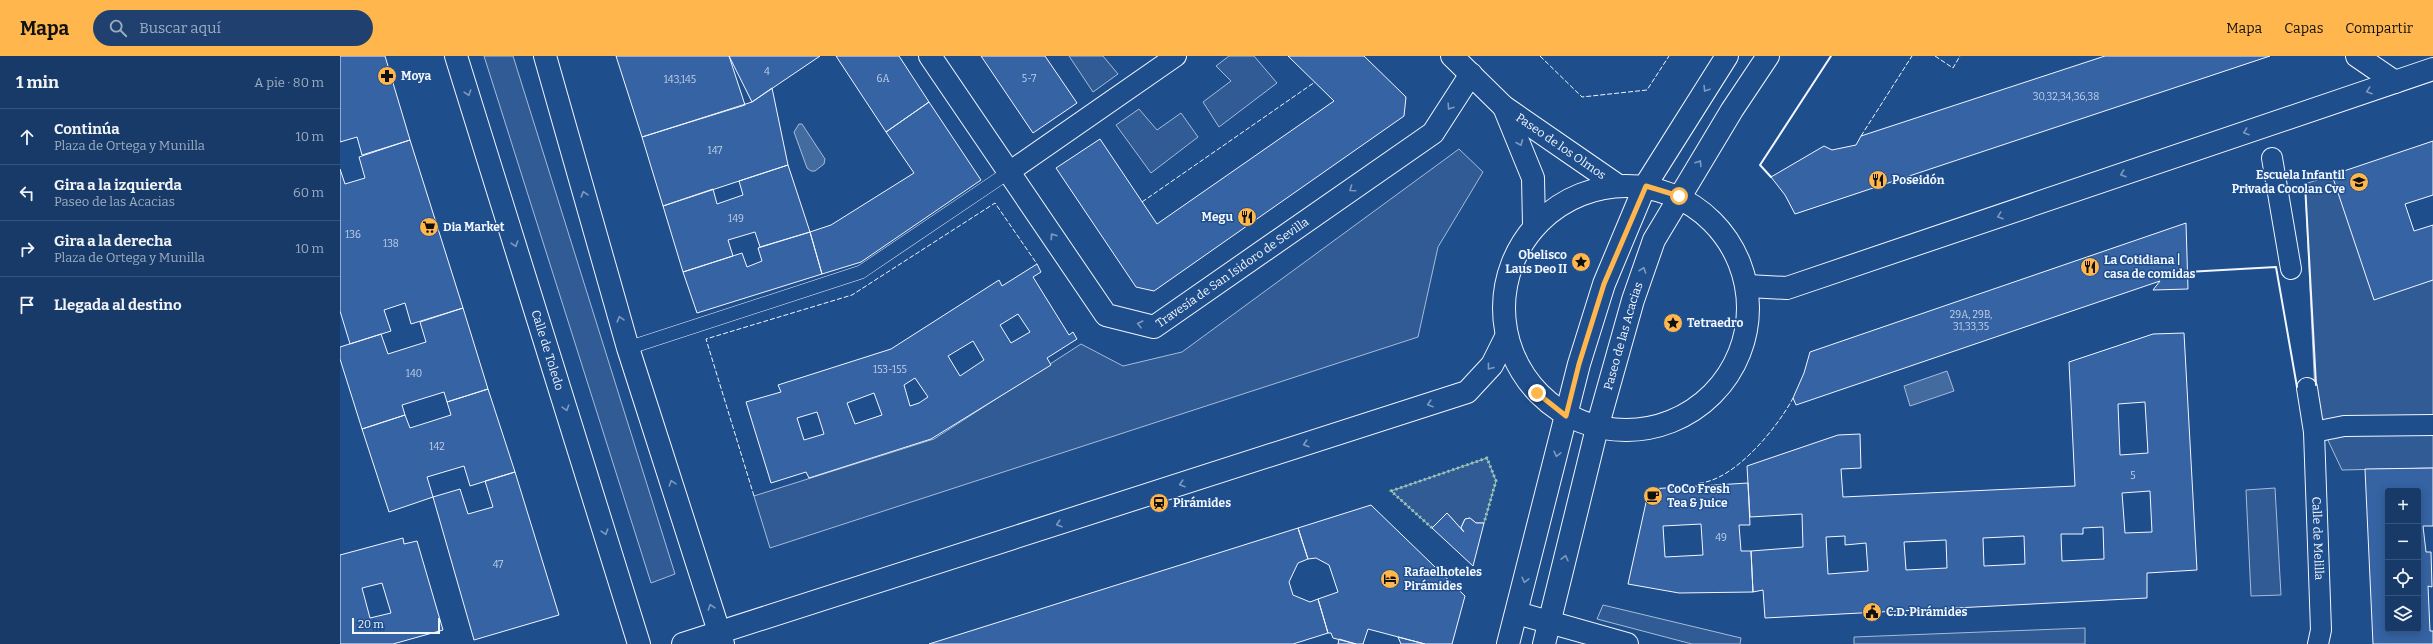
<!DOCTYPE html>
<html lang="es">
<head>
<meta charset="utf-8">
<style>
  :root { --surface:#173a69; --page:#20416f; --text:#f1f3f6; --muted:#9eadc0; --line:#36547d; --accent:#ffb74d }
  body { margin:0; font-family:Bitter,serif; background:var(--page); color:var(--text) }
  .controls { position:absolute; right:12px; bottom:12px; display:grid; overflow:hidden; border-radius:4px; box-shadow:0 2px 10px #0003 }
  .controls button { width:36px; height:36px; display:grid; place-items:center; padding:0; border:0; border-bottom:1px solid var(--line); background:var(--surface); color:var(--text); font:20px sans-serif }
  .scale { position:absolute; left:12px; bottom:10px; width:88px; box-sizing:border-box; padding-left:4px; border:2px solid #f2f6ff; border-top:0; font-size:11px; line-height:14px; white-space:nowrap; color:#f2f6ff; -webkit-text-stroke:3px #1f4e8c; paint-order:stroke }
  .stop { position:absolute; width:12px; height:12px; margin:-9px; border:3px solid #ffb74d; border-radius:50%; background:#fff }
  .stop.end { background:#ffb74d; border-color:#fff; box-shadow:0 1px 4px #0008 }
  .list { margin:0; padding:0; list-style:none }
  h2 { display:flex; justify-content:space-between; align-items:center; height:52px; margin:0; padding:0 16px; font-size:17px }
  h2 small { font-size:13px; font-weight:400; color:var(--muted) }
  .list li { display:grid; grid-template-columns:26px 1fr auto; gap:12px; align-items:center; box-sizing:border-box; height:56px; padding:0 16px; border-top:1px solid var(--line) }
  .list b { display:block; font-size:15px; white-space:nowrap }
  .list p { margin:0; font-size:13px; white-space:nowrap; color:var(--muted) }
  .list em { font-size:13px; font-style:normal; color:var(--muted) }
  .icon { flex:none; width:22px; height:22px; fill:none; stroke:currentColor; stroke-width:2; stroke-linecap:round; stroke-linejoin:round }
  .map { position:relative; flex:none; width:2093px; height:588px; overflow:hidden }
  header { display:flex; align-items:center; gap:24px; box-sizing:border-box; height:56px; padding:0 20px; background:var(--accent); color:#111 }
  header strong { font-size:19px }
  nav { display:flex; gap:22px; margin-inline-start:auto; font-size:14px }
  .search { width:280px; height:36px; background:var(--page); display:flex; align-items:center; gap:10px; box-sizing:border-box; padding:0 14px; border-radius:22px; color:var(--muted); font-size:15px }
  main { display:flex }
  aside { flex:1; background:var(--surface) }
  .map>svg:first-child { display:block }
  .built { fill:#305b95; stroke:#a8bbd7 }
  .water { fill:#446ba0; stroke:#a8bbd7 }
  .building { fill:#3563a3; stroke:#f2f6ff; fill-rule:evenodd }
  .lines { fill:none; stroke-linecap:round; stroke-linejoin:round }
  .service-casing { stroke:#f2f6ff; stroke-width:14 }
  .pedestrian-casing { stroke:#f2f6ff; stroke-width:22 }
  .minor-casing { stroke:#f2f6ff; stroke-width:24 }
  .secondary-casing { stroke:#f2f6ff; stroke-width:24 }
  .primary-casing { stroke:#f2f6ff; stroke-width:24 }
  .service { stroke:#1f4e8c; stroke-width:13 }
  .pedestrian { stroke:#1f4e8c; stroke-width:20 }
  .minor { stroke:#1f4e8c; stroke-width:22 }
  .secondary { stroke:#1f4e8c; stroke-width:22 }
  .primary { stroke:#1f4e8c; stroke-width:22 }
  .hedge { stroke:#97c8a6; stroke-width:3; stroke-dasharray:2 3; stroke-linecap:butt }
  .fence { stroke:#f2f6ff; stroke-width:1; stroke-dasharray:5 2; stroke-linecap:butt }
  .wall { stroke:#f2f6ff; stroke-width:2 }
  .oneway { stroke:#7e9ac0 }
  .route { stroke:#ffb74d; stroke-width:5 }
  .labels { text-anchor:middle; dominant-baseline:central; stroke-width:3; stroke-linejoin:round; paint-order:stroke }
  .number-label { font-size:10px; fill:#c3d1e8 }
  .poi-label { font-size:12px; font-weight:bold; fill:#f2f6ff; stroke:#1f4e8c; text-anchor:start }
  .street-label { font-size:12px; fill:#f2f6ff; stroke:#1f4e8c }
</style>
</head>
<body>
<header>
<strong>Mapa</strong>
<div class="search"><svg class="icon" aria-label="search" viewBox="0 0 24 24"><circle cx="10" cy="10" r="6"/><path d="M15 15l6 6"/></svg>Buscar aquí</div>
<nav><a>Mapa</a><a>Capas</a><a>Compartir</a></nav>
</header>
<main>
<aside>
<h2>1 min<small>A pie · 80 m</small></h2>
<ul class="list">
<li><svg class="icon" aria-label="ahead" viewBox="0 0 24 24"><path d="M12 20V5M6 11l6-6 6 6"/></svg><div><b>Continúa</b><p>Plaza de Ortega y Munilla</p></div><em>10 m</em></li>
<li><svg class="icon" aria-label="left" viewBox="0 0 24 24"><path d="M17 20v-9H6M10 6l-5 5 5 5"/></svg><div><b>Gira a la izquierda</b><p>Paseo de las Acacias</p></div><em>60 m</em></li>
<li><svg class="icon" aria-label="right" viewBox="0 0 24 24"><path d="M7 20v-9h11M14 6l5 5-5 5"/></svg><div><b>Gira a la derecha</b><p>Plaza de Ortega y Munilla</p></div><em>10 m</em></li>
<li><svg class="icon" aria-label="arrive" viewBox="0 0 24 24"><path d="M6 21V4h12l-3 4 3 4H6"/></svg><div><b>Llegada al destino</b></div></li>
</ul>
</aside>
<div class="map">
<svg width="2093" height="588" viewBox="0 0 2093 588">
  <rect width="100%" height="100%" fill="#1f4e8c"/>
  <path class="built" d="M144,0h29l162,518 -24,9z
    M729,0h34l15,18 -25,18z
    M889,0h25l23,27 -58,44 -16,-25 28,-21 -15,-15z
    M799,53l18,21 24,-17 17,24 -47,36 -35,-48z
    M1119,93l24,23 -45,75 -20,90 -648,211 -16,-52 180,-57 147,-95 42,22 59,-14z
    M1992,119l101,105v188l-91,2 -26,-55 -11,-231z
    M1147,402l9,23 -12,42h-8l-6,-5 -5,1 -4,8 3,5 -17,-19 -15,15 -41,-37z
    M1935,432l6,107 -30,1 -5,-106z
    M1263,549l138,33 -1,6h-48l-95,-25z
    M1745,572v16h-231v-7z"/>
  <path class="water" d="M459,68h3l23,35 -1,5 -9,7h-4l-4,-3 -13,-36z
    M1607,315l7,20 -44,15 -6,-20z"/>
  <path class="building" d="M0,0h45l25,84 -48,15 -5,-18 -17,5z
    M276,0h113l16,49 -103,32z
    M389,0h91l-68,46z
    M496,0h63l30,46 -43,30z
    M641,0h64l32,47 -44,30z
    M948,0h76l42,41 -2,19 -250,175 -18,-4 -80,-119 44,-29 57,85 177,-123z
    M1765,0h165l-475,158 -10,-19 -14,-18 53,-31 8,4 24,-5 5,-9z
    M432,32l16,77 -125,41 -21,-69 110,-35z
    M589,46l52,78 -120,82 -39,12 -12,-42 21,-7 83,-52 -28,-41z
    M70,84l53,168 -52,16 -6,-21 -21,7 7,21 -41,13 -10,-33v-142l5,15 20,-6 -6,-21z
    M2093,85v54l-28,9 9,27 19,-6v55l-59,20 -42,-125z
    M448,109l22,67 -50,15 -5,-15 -27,8 5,16 -50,16 -20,-66 50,-17 4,15 26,-9 -4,-14z
    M1846,167l2,66 -35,1 7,-9 -364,124 -3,-7 11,-25 6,-21z
    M470,176l12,42 -125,39 -14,-41 59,-19 5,14 15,-6 -4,-13z
    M697,208l4,8 -8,5 36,58 4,-3 4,7 -30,19 4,7 -120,74 -122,39 -3,-6 -35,11 -25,-81 35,-10 -3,-7 113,-36 108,-69 3,6zM678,258l12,18 -19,11 -11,-18zM633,285l11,19 -24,16 -12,-20zM575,322l13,19 -9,6 -9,3 -6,-21zM534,337l8,22 -27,9 -8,-21zM477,356l7,22 -20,6 -7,-22z
    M123,252l25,81 -41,13 -3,-10 -42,13 3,10 -43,14 -22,-70v-12l41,-13 7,20 38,-12 -6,-20z
    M1844,277l13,237 -50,3v25l-382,20 -2,-28 -10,2 -2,-41 52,-4 -1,-33 -52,3 -3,-51 91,-31 22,-1 1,34 -20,1 2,28 232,-11 -6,-124 84,-28zM1805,346l3,51 -28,2 -2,-51zM1810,435l2,41 -27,1 -3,-40zM1763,471l1,32 -42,2 -1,-27h22v-6zM1505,480v9l21,-2 2,28 -40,3 -2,-37zM1684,480l1,28 -41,2 -1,-28zM1606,484l1,28 -41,2 -2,-28z
    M148,333l27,83 -45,14 -6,-20 -37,11 6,20 -44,15 -27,-83 43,-14 5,13 41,-13 -4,-13z
    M2093,412v58h-10l3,26h5l1,35 -4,-1 2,45h3v13h-60l-8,-175zM2048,435h30v138h-30z
    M175,416l44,143 -85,25 -41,-143 27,-8 8,25 25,-7 -8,-26z
    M1408,427l2,42h-11l2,26h10l2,41 -74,1 -51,-9 21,-95zM1361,468l2,31 -38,2 -2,-31z
    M1031,449l94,91 -13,48h-27l-57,-15 -5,15h-7l-23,-6 -2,-5h-3l-10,-34 20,-7 -9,-27 -13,-7 -8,1 -10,-31z
    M1107,457l17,19 -3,-4 4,-9 5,-1 6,5h8l-11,43 -41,-38z
    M958,472l10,31 -10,4 -9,19 4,13 17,7 8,-3 10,34 -35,11h-364z
    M63,482l1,6 13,-3 26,89 -50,14h-53v-89zM42,527l9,30 -21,5 -8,-30z
    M1058,581l27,7h-24z
    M999,583l17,5h-18z"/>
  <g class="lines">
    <defs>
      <path id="service" d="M288,292l233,-76 148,-100"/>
      <g id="pedestrian">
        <path d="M1932,102l19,111"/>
        <path d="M669,116l167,-116"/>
        <path id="s1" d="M1967,332l7,44 7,198 -3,14"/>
        <path d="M1974,376l30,-6 89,-1"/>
      </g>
      <g id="minor">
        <path id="s2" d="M590,0l176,259 48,12 279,-194 38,-59"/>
        <path id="s3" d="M1112,0l52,51 113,78"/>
        <path d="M2017,0l38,26"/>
        <path d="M1164,51l29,71 1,47"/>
        <circle cx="1286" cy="252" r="122"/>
        <path d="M1408,230l39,2 646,-219"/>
        <path d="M1177,557l110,31"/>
        <path d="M343,588l784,-252 25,-27 14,-28"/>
      </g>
      <g id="secondary">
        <path d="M1168,588l71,-280 25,-80 41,-98 82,-130"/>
        <path id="s4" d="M1204,588l53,-216 36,-128 21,-60 78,-130 36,-54"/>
      </g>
      <g id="primary">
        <path id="s5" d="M116,0l183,588"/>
        <path d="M205,0l83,292 95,296"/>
      </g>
    </defs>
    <use href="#service" class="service-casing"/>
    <use href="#pedestrian" class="pedestrian-casing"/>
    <use href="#minor" class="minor-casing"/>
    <use href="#secondary" class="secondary-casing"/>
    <use href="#primary" class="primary-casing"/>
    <use href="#service" class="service"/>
    <use href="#pedestrian" class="pedestrian"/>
    <use href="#minor" class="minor"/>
    <use href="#secondary" class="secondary"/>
    <use href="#primary" class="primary"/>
    <path class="hedge" d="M1092,472l-41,-37 96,-33 9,23 -12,42"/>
    <path class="fence" d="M1200,0l42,41 65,-7 22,-34
      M1595,0l18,12 7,-12
      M1521,80l51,-80
      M802,146l173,-120
      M1359,427c35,-2 79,-56 94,-85
      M414,440l-48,-157 146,-44 143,-92 42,61"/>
    <path class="wall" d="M1431,121l-11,-12 71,-109
      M1965,128l11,201
      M1847,216l89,-5 21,120"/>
  </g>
  <defs><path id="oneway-chevron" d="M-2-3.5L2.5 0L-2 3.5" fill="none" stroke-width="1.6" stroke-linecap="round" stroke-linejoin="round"/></defs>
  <g class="oneway">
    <use href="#oneway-chevron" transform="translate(1366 33) rotate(122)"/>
    <use href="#oneway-chevron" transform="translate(2029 35) rotate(161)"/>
    <use href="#oneway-chevron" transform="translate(128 37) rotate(73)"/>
    <use href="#oneway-chevron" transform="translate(1110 51) rotate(123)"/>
    <use href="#oneway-chevron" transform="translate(1906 76) rotate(161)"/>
    <use href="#oneway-chevron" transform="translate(1180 87) rotate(67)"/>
    <use href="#oneway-chevron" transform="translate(1359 107) rotate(-58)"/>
    <use href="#oneway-chevron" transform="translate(1783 118) rotate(161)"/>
    <use href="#oneway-chevron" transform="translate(1012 133) rotate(145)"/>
    <use href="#oneway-chevron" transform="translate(244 138) rotate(-106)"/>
    <use href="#oneway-chevron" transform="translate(1660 160) rotate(161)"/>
    <use href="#oneway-chevron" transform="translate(713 180) rotate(-124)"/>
    <use href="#oneway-chevron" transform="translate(175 188) rotate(73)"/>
    <use href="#oneway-chevron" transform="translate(1303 214) rotate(-71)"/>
    <use href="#oneway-chevron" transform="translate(280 263) rotate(-106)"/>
    <use href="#oneway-chevron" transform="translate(800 268) rotate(-166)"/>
    <use href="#oneway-chevron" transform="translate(1150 311) rotate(128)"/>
    <use href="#oneway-chevron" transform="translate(1090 348) rotate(162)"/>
    <use href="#oneway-chevron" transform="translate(226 352) rotate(73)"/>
    <use href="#oneway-chevron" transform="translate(966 388) rotate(162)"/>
    <use href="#oneway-chevron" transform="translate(1217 398) rotate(104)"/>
    <use href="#oneway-chevron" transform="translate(332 427) rotate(-108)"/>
    <use href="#oneway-chevron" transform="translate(842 428) rotate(162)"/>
    <use href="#oneway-chevron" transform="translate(719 468) rotate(162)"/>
    <use href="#oneway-chevron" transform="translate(265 476) rotate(73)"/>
    <use href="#oneway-chevron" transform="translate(1225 502) rotate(-77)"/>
    <use href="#oneway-chevron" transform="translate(1185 524) rotate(104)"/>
    <use href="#oneway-chevron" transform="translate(371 551) rotate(-108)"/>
  </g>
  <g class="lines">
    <path class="route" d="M1197,337l29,23 13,-52 25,-80 42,-98 33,10"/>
  </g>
  <defs>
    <symbol id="pharmacy-disc" viewBox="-11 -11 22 22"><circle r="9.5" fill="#ffb74d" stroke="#1f4e8c"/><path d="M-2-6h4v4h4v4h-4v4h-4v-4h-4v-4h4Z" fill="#111"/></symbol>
    <symbol id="restaurant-disc" viewBox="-11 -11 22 22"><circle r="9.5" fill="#ffb74d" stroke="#1f4e8c"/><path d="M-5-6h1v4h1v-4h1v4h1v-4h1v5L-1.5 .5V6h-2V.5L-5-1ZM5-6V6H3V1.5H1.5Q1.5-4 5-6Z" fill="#111"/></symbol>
    <symbol id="school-disc" viewBox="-11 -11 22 22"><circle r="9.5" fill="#ffb74d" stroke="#1f4e8c"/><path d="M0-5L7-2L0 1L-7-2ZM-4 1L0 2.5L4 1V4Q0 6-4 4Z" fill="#111"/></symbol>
    <symbol id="supermarket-disc" viewBox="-11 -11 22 22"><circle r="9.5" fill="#ffb74d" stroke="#1f4e8c"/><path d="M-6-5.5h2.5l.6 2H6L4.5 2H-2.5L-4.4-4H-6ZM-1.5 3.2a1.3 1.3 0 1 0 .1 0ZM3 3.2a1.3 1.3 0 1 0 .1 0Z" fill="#111"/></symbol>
    <symbol id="sight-disc" viewBox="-11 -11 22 22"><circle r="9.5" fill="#ffb74d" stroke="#1f4e8c"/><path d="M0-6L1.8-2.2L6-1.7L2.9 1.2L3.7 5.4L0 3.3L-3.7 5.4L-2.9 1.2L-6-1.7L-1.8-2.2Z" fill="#111"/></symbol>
    <symbol id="cafe-disc" viewBox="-11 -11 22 22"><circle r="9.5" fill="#ffb74d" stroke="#1f4e8c"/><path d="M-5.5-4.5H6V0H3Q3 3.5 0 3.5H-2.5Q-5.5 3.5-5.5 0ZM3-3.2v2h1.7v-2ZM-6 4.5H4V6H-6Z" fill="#111"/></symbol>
    <symbol id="station-disc" viewBox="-11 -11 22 22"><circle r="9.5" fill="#ffb74d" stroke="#1f4e8c"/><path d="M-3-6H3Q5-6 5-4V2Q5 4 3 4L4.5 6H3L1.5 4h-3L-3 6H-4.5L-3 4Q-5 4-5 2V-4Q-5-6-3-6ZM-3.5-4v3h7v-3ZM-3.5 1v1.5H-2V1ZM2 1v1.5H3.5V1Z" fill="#111"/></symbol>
    <symbol id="hotel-disc" viewBox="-11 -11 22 22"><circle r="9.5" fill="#ffb74d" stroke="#1f4e8c"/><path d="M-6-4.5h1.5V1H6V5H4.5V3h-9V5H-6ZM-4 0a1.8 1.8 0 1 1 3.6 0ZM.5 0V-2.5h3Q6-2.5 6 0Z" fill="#111"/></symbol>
    <symbol id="civic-disc" viewBox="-11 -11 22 22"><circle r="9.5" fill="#ffb74d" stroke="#1f4e8c"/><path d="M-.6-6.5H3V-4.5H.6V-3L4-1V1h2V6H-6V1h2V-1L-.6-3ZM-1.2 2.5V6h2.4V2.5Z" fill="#111"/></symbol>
  </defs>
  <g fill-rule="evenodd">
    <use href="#pharmacy-disc" x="36" y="9" width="22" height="22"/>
    <use href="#restaurant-disc" x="1527" y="113" width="22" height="22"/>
    <use href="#school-disc" x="2008" y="115" width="22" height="22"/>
    <use href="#restaurant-disc" x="896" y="150" width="22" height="22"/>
    <use href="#supermarket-disc" x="78" y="160" width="22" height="22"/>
    <use href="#sight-disc" x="1230" y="195" width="22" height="22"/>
    <use href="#restaurant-disc" x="1739" y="200" width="22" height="22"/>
    <use href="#sight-disc" x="1322" y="256" width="22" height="22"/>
    <use href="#cafe-disc" x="1302" y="429" width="22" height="22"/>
    <use href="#station-disc" x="808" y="436" width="22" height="22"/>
    <use href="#hotel-disc" x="1039" y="512" width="22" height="22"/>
    <use href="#civic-disc" x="1521" y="545" width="22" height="22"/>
  </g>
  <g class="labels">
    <g class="number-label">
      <text x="427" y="16">4</text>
      <text x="543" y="23">6A</text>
      <text x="689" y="23">5-7</text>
      <text x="340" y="24">143,145</text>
      <text x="1726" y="41">30,32,34,36,38</text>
      <text x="375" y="95">147</text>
      <text x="396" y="163">149</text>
      <text x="13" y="179">136</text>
      <text x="51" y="188">138</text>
      <text x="1631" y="259">29A, 29B,<tspan x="1631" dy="12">31,33,35</tspan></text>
      <text x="550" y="314">153-155</text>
      <text x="74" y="318">140</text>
      <text x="97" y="391">142</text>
      <text x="1793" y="420">5</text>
      <text x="1381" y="482">49</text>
      <text x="158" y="509">47</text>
    </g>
    <g class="poi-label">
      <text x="61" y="20">Moya</text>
      <text x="2005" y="119" text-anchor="end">Escuela Infantil<tspan x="2005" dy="14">Privada Cocolan Cve</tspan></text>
      <text x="1552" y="124">Poseidón</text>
      <text x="893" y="161" text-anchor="end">Megu</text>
      <text x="103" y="171">Dia Market</text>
      <text x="1227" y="199" text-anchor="end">Obelisco<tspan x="1227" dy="14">Laus Deo II</tspan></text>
      <text x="1764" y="204">La Cotidiana |<tspan x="1764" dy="14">casa de comidas</tspan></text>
      <text x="1347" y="267">Tetraedro</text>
      <text x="1327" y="433">CoCo Fresh<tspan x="1327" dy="14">Tea &amp; Juice</tspan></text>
      <text x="833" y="447">Pirámides</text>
      <text x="1064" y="516">Rafaelhoteles<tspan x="1064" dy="14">Pirámides</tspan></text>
      <text x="1546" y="556">C.D. Pirámides</text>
    </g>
    <g class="street-label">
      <text stroke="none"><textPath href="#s3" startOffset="142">Paseo de los Olmos</textPath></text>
      <text stroke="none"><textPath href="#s2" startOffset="458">Travesía de San Isidoro de Sevilla</textPath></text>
      <text stroke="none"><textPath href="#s4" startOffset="318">Paseo de las Acacias</textPath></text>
      <text stroke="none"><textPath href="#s5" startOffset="308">Calle de Toledo</textPath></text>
      <text stroke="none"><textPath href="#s1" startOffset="151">Calle de Melilla</textPath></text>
    </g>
  </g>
</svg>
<div class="controls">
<button>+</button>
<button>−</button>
<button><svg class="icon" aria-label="locate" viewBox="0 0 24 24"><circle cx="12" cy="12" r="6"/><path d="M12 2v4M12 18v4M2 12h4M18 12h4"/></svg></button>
<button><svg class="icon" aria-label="layers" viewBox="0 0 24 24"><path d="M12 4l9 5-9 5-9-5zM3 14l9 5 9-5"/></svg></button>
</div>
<div class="scale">20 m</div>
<div class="stop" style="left:1339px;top:140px"></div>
<div class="stop end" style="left:1197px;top:337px"></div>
</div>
</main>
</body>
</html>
